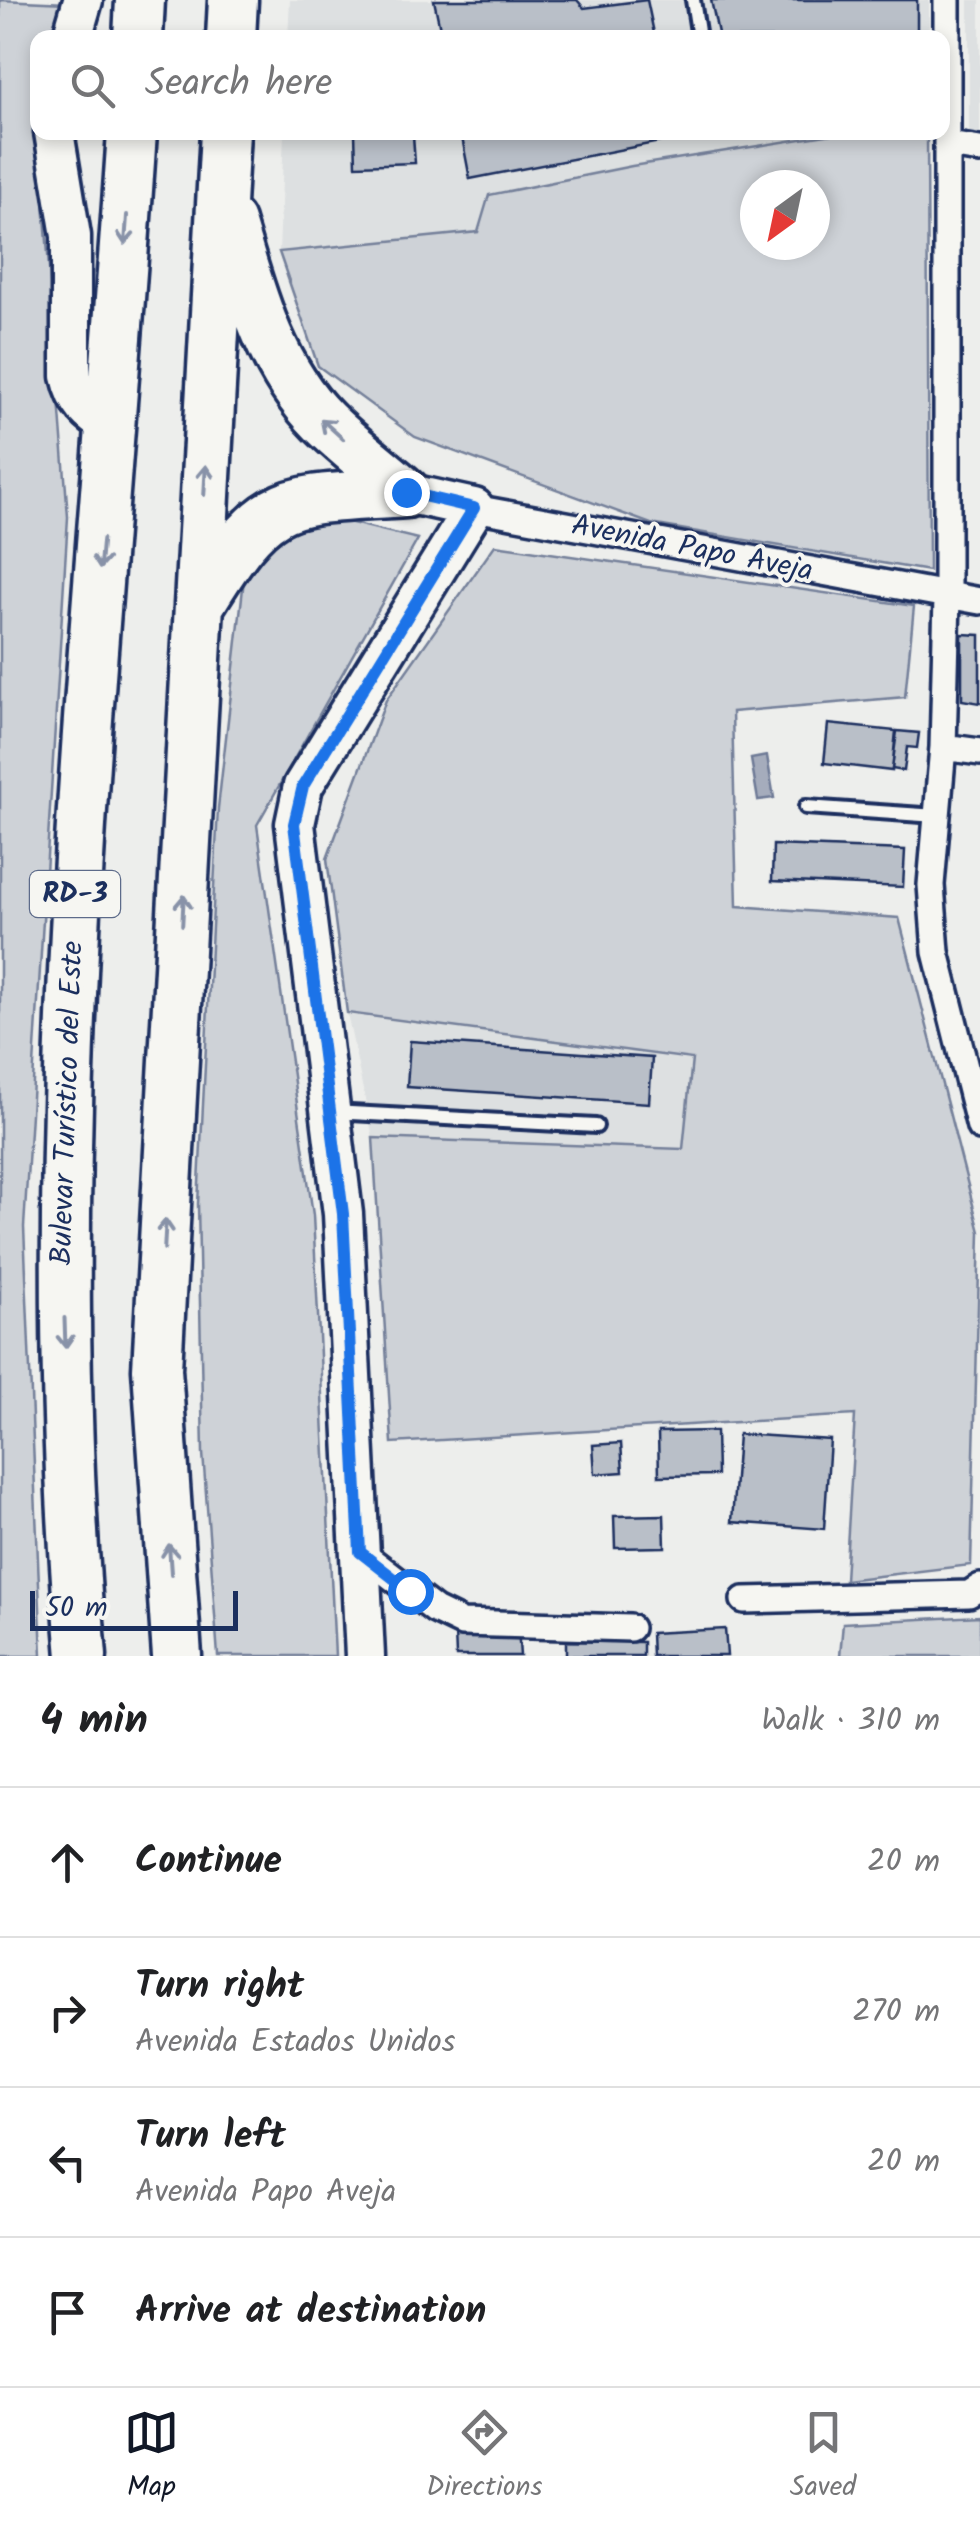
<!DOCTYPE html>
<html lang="en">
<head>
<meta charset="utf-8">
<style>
  :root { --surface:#fff; --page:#f2f2f2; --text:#202124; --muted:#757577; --line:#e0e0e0; --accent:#111827 }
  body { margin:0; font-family:Kalam,sans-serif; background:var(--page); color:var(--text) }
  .compass { position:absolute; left:740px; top:170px; width:90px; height:90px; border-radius:50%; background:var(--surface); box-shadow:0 5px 15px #0003; rotate:213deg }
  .scale { position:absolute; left:30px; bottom:25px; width:208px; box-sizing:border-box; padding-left:10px; border:5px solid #1b2f5e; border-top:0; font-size:28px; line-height:35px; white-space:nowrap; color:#1b2f5e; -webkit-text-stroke:8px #f6f6f2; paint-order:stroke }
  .stop { position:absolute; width:30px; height:30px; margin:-22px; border:8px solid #1a73e8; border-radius:50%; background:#fff }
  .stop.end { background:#1a73e8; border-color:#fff; box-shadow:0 2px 10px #0008 }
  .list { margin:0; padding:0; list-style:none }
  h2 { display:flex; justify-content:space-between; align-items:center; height:130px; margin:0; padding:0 40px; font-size:42px }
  h2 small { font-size:32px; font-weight:400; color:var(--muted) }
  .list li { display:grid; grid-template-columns:65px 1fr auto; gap:30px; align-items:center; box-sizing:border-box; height:150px; padding:0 40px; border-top:2px solid var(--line) }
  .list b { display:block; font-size:38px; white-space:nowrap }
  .list p { margin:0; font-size:32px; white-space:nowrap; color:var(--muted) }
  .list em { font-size:32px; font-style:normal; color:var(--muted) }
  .icon { flex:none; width:55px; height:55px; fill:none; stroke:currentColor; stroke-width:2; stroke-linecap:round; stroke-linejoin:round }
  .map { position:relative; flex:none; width:980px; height:1656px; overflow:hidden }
  .search { position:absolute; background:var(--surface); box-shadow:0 5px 15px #0003; left:30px; right:30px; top:30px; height:110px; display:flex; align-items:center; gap:25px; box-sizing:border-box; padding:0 35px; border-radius:20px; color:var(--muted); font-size:38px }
  .sheet { height:730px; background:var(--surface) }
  nav { display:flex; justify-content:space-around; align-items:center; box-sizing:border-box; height:140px; border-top:2px solid var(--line); background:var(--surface); font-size:28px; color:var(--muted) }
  nav a { display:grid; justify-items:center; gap:5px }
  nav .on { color:var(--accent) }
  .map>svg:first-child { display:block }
  .built { fill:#dde0e1 }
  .green { fill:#ced2d7; stroke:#74809a; stroke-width:2.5; fill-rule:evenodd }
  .water { fill:#a5acbc; stroke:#6e7a96; stroke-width:2.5 }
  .building { fill:#b9bfc8; stroke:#1b2f5e; stroke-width:2.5 }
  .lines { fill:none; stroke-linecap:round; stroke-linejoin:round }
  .lane-casing { stroke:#1b2f5e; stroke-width:20 }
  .street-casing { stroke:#1b2f5e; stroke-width:32 }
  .secondary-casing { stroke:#1b2f5e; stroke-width:45 }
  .highway-casing { stroke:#1b2f5e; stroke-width:55 }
  .lane { stroke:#f6f6f2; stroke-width:12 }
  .street { stroke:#f6f6f2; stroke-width:25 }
  .secondary { stroke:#f6f6f2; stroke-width:38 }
  .highway { stroke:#f6f6f2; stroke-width:48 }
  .oneway { stroke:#8892a8 }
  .route { stroke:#1a73e8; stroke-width:12 }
  .labels { text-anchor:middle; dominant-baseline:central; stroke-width:8; stroke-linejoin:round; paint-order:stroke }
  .shield { fill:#f6f6f2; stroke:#5d6b8a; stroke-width:2.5 }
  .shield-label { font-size:28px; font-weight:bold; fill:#1b2f5e }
  .street-label { font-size:30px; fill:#1b2f5e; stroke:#f6f6f2 }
</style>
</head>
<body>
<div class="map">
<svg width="980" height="1656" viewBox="0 0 980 1656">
  <rect width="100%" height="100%" fill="#edeeec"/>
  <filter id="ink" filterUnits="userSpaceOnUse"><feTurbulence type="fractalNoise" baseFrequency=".01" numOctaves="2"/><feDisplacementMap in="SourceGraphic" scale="20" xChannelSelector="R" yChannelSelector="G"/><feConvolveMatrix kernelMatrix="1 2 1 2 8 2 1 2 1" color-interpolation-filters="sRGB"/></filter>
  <g filter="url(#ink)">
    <path class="built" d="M290,0h639v37l-641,1z
      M969,0h11v136l-11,-2z
      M284,133h561l-213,33 -154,66 -199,20z
      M347,1013l346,46 -10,91 -310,-12z"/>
    <path class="green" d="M0,0l66,3 -13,34 -15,1 -3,46 33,433 -44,710 18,429h-42z
      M845,132l82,1 2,438 -278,-47 -236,-87 -97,-71 -39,-114 199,-20 11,-37 143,-29zM755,185h60v60h-60z
      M336,519l82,20 -161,286 56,390 22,441h-117l-15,-203 -5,-249 20,-396 26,-229 29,-48z
      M495,545l419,61 -9,91 -173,15 5,194 162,12 81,314 -9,333 -126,15 10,-165 -463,28 -19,-305 310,11 9,-90 -345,-46 -20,-154 59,-159z
      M980,1616v40h-140l3,-33z"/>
    <path class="water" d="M767,756l7,42 -16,2 -7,-41z"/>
    <path class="building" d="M434,0h143l7,8 63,-8 8,38h-213z
      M711,0h206v38h-198z
      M355,132h76l1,3 -19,1 2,27 -59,2z
      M461,132h214v7l-205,40z
      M962,634l18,1v68l-18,-3z
      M828,724l68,7 -4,40 -68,-8z
      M897,731l22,2 -2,15 -10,-1 -3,24 -12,-2z
      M773,845l132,5 -2,37 -131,-6z
      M410,1041l242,17 -3,45 -242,-16z
      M716,1431l1,44 -58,1 -1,-44z
      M738,1434l92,6 -6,89 -92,-7z
      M621,1443l2,29 -28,2 -2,-29z
      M664,1515l1,32 -50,1 -1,-32z
      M518,1628l2,28h-64l-1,-24z
      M725,1629l2,27h-75l-1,-23z
      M566,1641l77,1v14h-77z"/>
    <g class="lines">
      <defs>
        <path id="lane" d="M693,0l6,38
          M806,807l131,9
          M332,1112l264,14"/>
        <path id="street" d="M947,0v598l-4,149 -12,138 5,67 44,175
          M949,145l31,5
          M474,508l506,93
          M943,747l37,5
          M360,1552l75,58 27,13 168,5
          M744,1600l225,-6 11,-7"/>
        <path id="secondary" d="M72,38l11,-38
          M54,132l17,104v140c6,27 18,38 41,52
          M365,1656l-22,-442 -48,-390 8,-38 171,-278 -68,-15"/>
        <path id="highway" d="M138,38l2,-38
          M231,38l2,-38
          M230,222c21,71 40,146 94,200 25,25 55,47 82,71
          M202,601c68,-111 80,-100 204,-108
          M82,1656c-46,-513 16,-1013 50,-1524
          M177,1656l-20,-287 68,-1237"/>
      </defs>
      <use href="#lane" class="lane-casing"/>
      <use href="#street" class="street-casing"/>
      <use href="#secondary" class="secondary-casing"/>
      <use href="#highway" class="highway-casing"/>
      <use href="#lane" class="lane"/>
      <use href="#street" class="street"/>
      <use href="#secondary" class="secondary"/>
      <use href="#highway" class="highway"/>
    </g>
    <defs><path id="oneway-shaft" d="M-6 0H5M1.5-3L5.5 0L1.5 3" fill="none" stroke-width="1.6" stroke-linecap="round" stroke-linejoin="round" transform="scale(2.5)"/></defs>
    <g class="oneway">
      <use href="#oneway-shaft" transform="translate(126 230) rotate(94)"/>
      <use href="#oneway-shaft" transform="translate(332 429) rotate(-138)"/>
      <use href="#oneway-shaft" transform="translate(205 480) rotate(-87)"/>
      <use href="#oneway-shaft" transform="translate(101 554) rotate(95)"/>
      <use href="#oneway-shaft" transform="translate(183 910) rotate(-87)"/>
      <use href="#oneway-shaft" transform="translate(165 1234) rotate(-87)"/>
      <use href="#oneway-shaft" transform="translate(65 1333) rotate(88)"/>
      <use href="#oneway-shaft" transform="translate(170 1559) rotate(-94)"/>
    </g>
  </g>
  <g class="lines" filter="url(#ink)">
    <path class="route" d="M406,492l68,16 -171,278 -9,38 49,390 17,338 50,39"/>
  </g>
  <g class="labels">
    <rect class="shield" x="30" y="871" width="90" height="46" rx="8"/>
    <g class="shield-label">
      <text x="75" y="894">RD-3</text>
    </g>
    <g class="street-label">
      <text transform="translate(692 549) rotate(11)">Avenida Papo Aveja</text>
      <text transform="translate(68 1103) rotate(-88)">Bulevar Turístico del Este</text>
    </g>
  </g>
</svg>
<svg class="compass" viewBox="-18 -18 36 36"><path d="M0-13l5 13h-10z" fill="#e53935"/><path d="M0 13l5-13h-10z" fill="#757577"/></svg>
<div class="scale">50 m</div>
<div class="stop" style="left:410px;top:1591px"></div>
<div class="stop end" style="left:406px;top:492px"></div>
<div class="search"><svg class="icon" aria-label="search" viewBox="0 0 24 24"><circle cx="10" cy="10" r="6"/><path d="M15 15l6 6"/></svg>Search here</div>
</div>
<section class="sheet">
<h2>4 min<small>Walk · 310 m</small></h2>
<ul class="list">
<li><svg class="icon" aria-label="ahead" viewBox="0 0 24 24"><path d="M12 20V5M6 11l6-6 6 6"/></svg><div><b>Continue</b></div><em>20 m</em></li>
<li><svg class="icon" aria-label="right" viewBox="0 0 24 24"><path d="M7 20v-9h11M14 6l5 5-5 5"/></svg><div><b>Turn right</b><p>Avenida Estados Unidos</p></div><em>270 m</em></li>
<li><svg class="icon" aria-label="left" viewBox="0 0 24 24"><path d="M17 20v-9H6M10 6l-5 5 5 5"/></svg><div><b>Turn left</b><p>Avenida Papo Aveja</p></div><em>20 m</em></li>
<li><svg class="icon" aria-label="arrive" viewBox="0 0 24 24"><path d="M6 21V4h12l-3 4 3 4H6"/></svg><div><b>Arrive at destination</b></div></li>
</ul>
</section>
<nav>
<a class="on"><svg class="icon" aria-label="map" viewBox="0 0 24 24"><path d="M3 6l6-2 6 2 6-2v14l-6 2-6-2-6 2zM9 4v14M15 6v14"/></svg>Map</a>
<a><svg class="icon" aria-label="directions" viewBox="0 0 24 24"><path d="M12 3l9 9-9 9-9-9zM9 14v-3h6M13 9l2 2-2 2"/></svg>Directions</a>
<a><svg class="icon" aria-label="saved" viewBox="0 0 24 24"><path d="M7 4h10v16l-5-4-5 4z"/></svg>Saved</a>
</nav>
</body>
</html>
